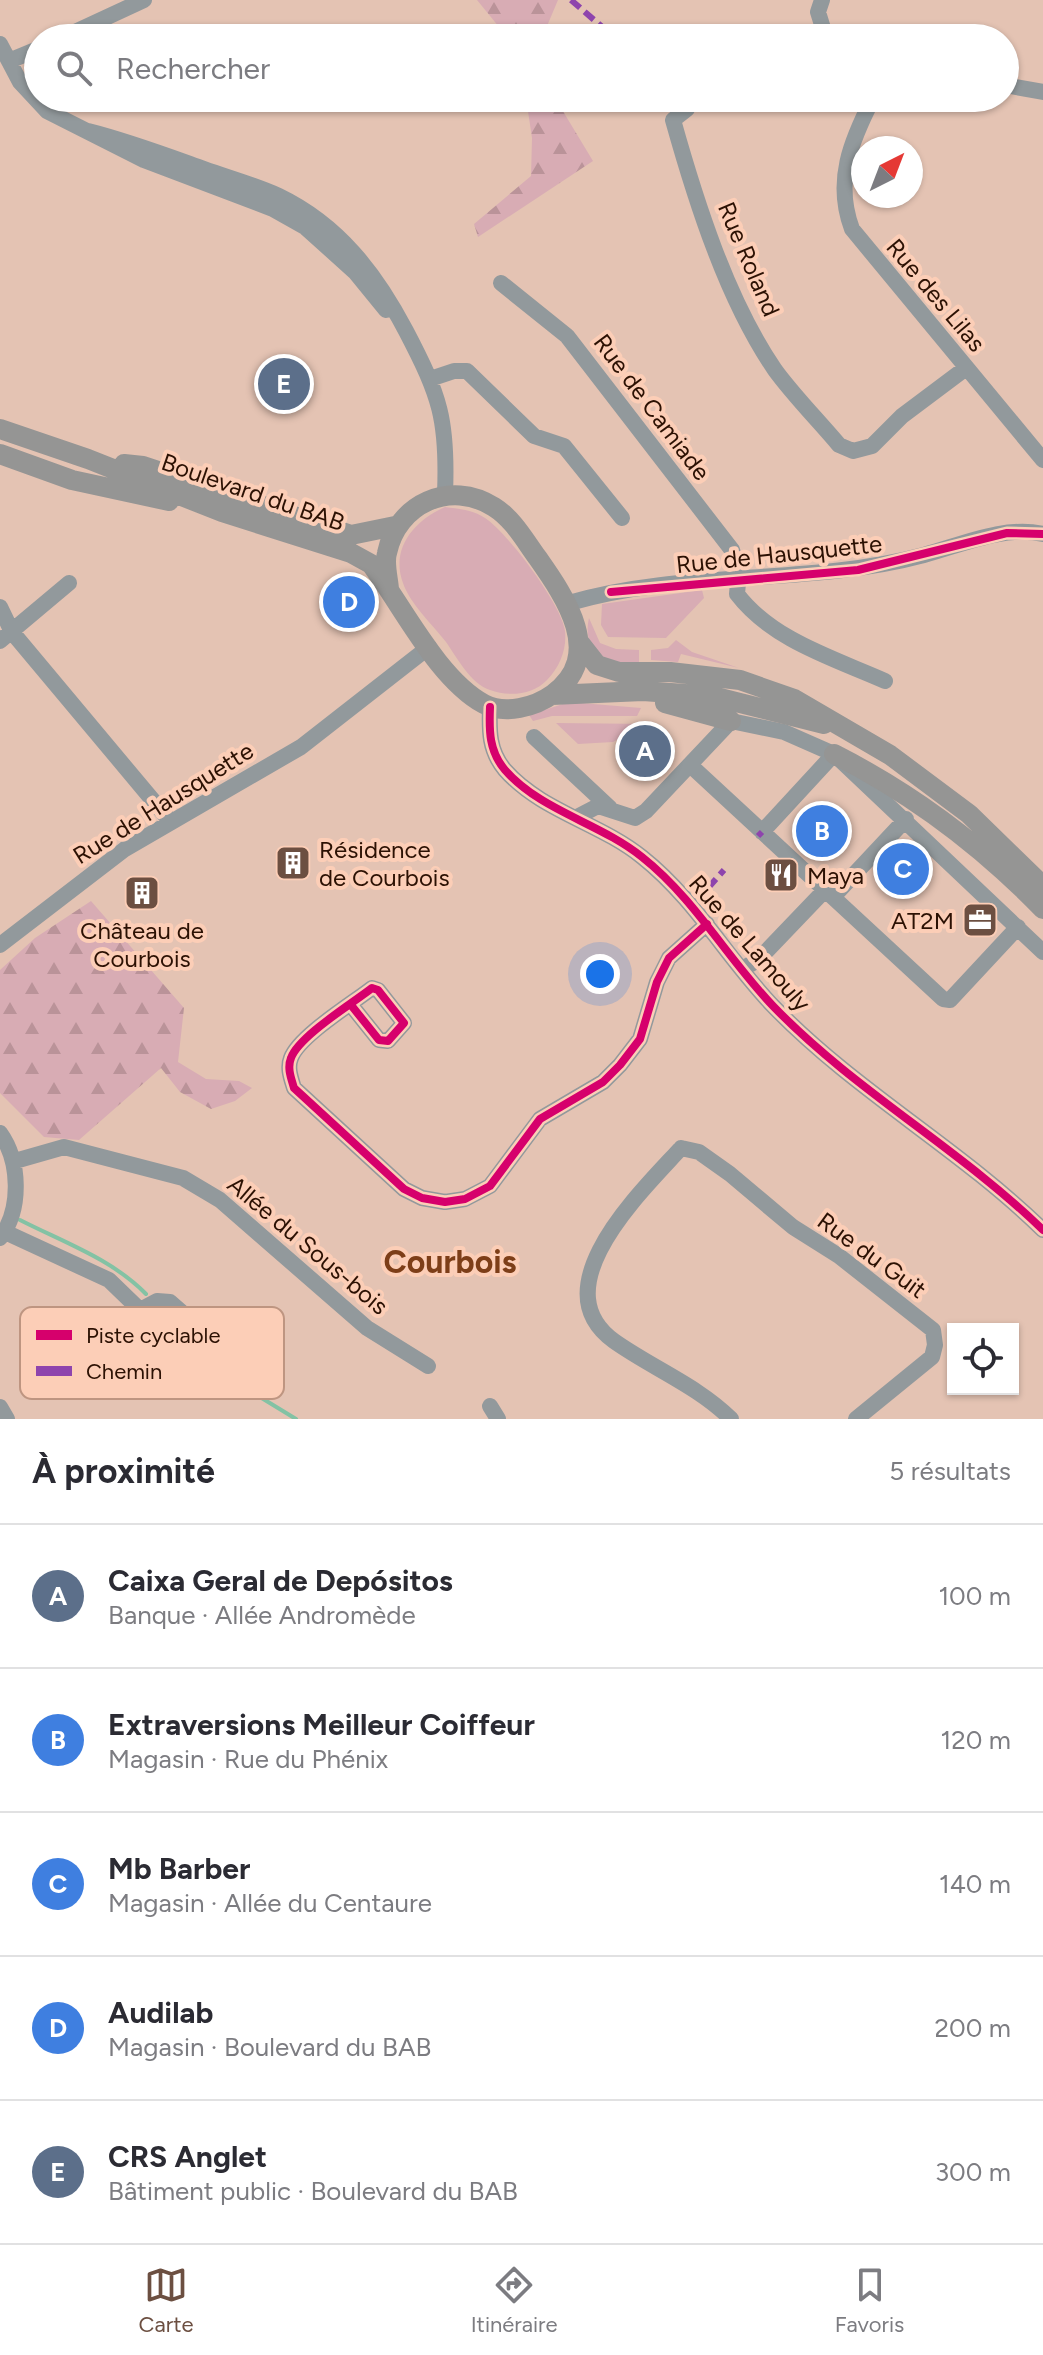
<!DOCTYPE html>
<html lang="fr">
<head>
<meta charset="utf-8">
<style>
  :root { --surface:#fff; --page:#f2f2f3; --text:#2b2b33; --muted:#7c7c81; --line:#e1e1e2; --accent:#6c4f41 }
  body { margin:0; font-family:Figtree,sans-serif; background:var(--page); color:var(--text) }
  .controls { position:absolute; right:24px; bottom:24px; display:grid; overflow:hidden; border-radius:0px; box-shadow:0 2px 6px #0004 }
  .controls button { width:72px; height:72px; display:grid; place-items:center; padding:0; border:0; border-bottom:2px solid var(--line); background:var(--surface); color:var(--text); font:40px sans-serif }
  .compass { position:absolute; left:851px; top:136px; width:72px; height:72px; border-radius:50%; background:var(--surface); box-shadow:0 2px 6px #0004; rotate:42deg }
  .you { position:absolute; left:600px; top:974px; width:28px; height:28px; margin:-20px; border:6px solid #fff; border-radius:50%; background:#1a73e8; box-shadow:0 0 0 12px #1a73e833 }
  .badge { display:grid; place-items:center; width:52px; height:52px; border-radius:50%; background:var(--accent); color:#fff; font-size:26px; font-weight:700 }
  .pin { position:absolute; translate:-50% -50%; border:4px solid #fff; box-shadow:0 2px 8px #0006 }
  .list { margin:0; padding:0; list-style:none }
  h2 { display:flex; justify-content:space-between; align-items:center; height:104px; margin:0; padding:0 32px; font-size:34px }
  h2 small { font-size:26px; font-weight:400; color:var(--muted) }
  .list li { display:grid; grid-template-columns:52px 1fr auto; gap:24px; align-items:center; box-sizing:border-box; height:144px; padding:0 32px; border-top:2px solid var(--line) }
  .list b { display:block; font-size:30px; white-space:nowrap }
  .list p { margin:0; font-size:26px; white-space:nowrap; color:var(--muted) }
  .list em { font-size:26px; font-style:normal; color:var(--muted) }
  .icon { flex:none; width:44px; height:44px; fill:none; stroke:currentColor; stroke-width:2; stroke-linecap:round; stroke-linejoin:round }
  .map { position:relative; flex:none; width:1043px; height:1419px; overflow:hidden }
  .search { position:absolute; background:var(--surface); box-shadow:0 2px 6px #0004; left:24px; right:24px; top:24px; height:88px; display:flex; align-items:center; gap:20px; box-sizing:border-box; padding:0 28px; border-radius:44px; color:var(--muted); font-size:30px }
  .sheet { height:824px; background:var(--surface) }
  nav { display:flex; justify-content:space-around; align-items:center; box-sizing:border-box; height:112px; border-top:2px solid var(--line); background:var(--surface); font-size:22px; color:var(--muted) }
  nav a { display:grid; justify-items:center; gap:4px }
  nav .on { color:var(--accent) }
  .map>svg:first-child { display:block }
  .grass { fill:#d8acb4 }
  .forest { fill:url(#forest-firs) }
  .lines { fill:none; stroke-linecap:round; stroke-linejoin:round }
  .stream { stroke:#83c2a4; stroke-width:4 }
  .minor { stroke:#92999c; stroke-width:16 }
  .major { stroke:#959594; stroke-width:20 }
  .quiet { stroke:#8e44ad; stroke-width:6; stroke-dasharray:12 6; stroke-linecap:butt }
  .cycleway-casing { stroke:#fcceb7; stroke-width:13 }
  .cycleway { stroke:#d6006c; stroke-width:8 }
  .labels { text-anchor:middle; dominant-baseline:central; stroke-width:8; stroke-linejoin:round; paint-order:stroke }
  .street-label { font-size:24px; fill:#2c1103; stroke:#fcceb7 }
  .poi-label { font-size:24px; fill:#2c1103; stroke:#fcceb7; text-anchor:start }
  .district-label { font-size:32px; font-weight:bold; fill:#7d3e18; stroke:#fcceb7 }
  .key { fill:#fcceb7; stroke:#be9581; stroke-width:2 }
  .key-label { font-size:22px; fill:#2c1103 }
</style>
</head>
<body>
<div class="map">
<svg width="1043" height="1419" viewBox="0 0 1043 1419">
  <defs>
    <pattern id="forest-firs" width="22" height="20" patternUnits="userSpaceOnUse" patternTransform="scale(2)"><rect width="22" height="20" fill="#d8acb4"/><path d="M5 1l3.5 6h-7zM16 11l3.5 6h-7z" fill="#ba9399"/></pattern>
  </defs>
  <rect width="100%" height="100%" fill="#e4c3b3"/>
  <path class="grass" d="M445,507c14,2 28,3 40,11 22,14 77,87 80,113 2,18 -5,36 -18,49 -14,15 -38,17 -57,10 -20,-7 -32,-31 -44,-48 -13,-17 -36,-38 -43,-59 -13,-35 12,-63 42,-76z
    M702,590l2,8 -38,40 -58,-1 -7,-12 1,-21z
    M589,618l11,25 16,6 23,1v12c-30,4 -58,-9 -50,-44z
    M676,640l16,12 47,16 -58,-14 -3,8 -27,-2v-10l17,-2z
    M569,702l72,6 -4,8h-85l-19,5 -4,-6z
    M556,723l94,1 17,14 -35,3 -10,-4 -9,5 -35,2z"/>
  <path class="forest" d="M477,0h81l-16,38h-34z
    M526,98h29l38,63 -115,76 -4,-13 57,-48 1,-38z
    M91,901l93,107 -6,54 28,17 33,2 13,7 -17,13 -24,8 -31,-17 -19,-24 -82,72 -35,-3 -44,-44v-123l35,-32z"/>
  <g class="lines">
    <path class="stream" d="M20,1220c43,22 92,39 126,74
      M163,1312l26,36 20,18 87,53"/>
    <path class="minor" d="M822,0l-4,12 8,26
      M62,38l82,-38
      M0,44l20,38 27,29 97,49 129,49 32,18 50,45 31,38
      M9,61l29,-12
      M1005,85l38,7
      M873,98c-22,43 -39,83 -21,131l191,231
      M687,109l-14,11c23,82 54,180 102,250 19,26 43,50 64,75l14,6 19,-5 30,-30 64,-48
      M88,131c40,10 77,24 116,38 25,9 51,16 75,27 60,29 97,78 127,135 34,65 42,89 39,163
      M501,283l66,53 165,214 7,21 -2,23c35,46 96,64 148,87
      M430,379l24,-8h13l67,65 30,10 58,72
      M569,603c116,-34 239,-17 355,-48 37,-10 81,-30 119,-21
      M0,607l12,25 159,190
      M0,641l69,-58
      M490,707c-1,24 -1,44 15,63 36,41 95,53 137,87 53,42 85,101 131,149 82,85 186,142 270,224
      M534,737l76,71
      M690,765l253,234 7,1 68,-73
      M575,818l23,-12 37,12 11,-7 85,-90 53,11 50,22 209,198
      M762,832l72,-78
      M833,897l73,-78
      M0,945l125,-96 176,-102 128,-100
      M742,969l16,-9 67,-70
      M351,1005l28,35 9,1 16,-18 -26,-33 -6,-2c-19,15 -73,48 -81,70 -4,10 0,20 3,30l110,101 18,9 23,4 20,-3 25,-13 50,-67 63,-37 17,-17 20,-26 17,-57 12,-24 38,-34
      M0,1133c20,28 22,76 0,105
      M681,1148l18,4 31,22 63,53 46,29 94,74 2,15 -3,12 -76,62
      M681,1148c-39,43 -141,139 -67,193 38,27 84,45 117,78
      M15,1161l49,-14 119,31 37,22 147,128 61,38
      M5,1232l104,48 31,30 17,-9 13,1 71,62 29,11
      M490,1406l8,13
      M0,1407l7,12"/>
    <path class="major" d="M0,429l88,30 134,53 129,41 20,11c32,43 67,115 113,140 21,11 51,3 69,-10 53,-39 12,-97 -16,-137 -13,-18 -24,-38 -43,-50 -44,-28 -97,-3 -107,46 -3,10 1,24 2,36
      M0,454l72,26 97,21
      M124,464l19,2 208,69 44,-9
      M579,642l18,23 22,7h51l70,8 54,19 96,56 79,59 74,72
      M552,695l91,-4 69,5 112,28
      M665,703l66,18
      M834,754c79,40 147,91 209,155"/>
    <path class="quiet" d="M571,0l44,38
      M758,836l4,-4
      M708,888l16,-18"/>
    <defs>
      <path id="cycleway" d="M611,592l247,-22 149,-37 36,1
        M490,707c-1,24 -1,44 15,63 36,41 95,53 137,87 53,42 85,101 131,149 82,85 186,142 270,224
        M351,1005l28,35 9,1 16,-18 -26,-33 -6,-2c-19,15 -73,48 -81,70 -4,10 0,20 3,30l110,101 18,9 23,4 20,-3 25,-13 50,-67 63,-37 17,-17 20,-26 17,-57 12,-24 38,-34"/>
    </defs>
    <use href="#cycleway" class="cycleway-casing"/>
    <use href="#cycleway" class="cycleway"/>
  </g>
  <defs>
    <symbol id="building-square" viewBox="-11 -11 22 22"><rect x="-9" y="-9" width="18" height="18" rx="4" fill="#6c4f41" stroke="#fcceb7"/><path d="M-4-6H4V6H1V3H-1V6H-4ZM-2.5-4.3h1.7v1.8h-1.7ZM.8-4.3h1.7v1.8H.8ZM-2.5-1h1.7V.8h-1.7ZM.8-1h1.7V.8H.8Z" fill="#fff"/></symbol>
    <symbol id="restaurant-square" viewBox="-11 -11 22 22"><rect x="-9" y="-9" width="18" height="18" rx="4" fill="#6c4f41" stroke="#fcceb7"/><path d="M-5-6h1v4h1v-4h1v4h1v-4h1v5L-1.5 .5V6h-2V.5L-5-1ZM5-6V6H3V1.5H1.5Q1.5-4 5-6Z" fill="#fff"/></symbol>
    <symbol id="office-square" viewBox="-11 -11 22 22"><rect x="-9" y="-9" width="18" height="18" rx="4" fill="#6c4f41" stroke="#fcceb7"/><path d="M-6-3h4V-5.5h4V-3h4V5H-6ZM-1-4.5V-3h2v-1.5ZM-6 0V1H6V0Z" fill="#fff"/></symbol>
  </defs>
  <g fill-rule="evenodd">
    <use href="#building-square" x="273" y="843" width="40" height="40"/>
    <use href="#restaurant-square" x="761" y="855" width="40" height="40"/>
    <use href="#building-square" x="122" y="873" width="40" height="40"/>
    <use href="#office-square" x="960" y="900" width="40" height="40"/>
  </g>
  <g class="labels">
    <g class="street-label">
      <text transform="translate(749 259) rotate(67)">Rue Roland</text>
      <text transform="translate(936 295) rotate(50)">Rue des Lilas</text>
      <text transform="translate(652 407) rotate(53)">Rue de Camiade</text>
      <text transform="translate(253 492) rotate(19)">Boulevard du BAB</text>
      <text transform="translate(779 554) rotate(-6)">Rue de Hausquette</text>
      <text transform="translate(163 803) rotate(-32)">Rue de Hausquette</text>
      <text transform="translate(750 943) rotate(49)">Rue de Lamouly</text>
      <text transform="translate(308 1245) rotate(40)">Allée du Sous-bois</text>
      <text transform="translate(872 1255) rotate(36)">Rue du Guit</text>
    </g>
    <g class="poi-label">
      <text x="319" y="849">Résidence<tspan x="319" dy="28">de Courbois</tspan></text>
      <text x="807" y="875">Maya</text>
      <text x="954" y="920" text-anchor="end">AT2M</text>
      <text x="142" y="930" text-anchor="middle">Château de<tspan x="142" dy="28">Courbois</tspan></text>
    </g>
    <g class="district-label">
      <text x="450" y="1262">Courbois</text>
    </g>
  </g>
  <rect x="20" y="1307" width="264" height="92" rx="12" class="key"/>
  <rect x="36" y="1330" width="36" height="10" fill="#d6006c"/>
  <rect x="36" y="1366" width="36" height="10" fill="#8e44ad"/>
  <g class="key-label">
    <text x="86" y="1343">Piste cyclable</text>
    <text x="86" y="1379">Chemin</text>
  </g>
</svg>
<div class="controls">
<button><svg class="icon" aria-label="locate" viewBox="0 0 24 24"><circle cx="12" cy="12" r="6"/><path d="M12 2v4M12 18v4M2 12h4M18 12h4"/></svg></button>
</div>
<svg class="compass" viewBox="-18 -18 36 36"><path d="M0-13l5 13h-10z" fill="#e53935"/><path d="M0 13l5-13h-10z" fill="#7c7c81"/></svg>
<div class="you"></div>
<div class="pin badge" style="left:645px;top:751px;background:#5c6f8a">A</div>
<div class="pin badge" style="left:822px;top:831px;background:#3f7fe0">B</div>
<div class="pin badge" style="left:903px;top:869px;background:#3f7fe0">C</div>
<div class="pin badge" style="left:349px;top:602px;background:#3f7fe0">D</div>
<div class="pin badge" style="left:284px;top:384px;background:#5c6f8a">E</div>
<div class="search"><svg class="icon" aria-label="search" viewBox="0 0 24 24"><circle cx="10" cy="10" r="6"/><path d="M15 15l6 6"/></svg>Rechercher</div>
</div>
<section class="sheet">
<h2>À proximité<small>5 résultats</small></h2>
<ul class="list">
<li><span class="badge" style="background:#5c6f8a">A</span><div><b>Caixa Geral de Depósitos</b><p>Banque · Allée Andromède</p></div><em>100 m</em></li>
<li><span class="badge" style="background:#3f7fe0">B</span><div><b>Extraversions Meilleur Coiffeur</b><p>Magasin · Rue du Phénix</p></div><em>120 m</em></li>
<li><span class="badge" style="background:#3f7fe0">C</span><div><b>Mb Barber</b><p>Magasin · Allée du Centaure</p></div><em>140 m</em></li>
<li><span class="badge" style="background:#3f7fe0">D</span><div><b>Audilab</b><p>Magasin · Boulevard du BAB</p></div><em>200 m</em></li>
<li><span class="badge" style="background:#5c6f8a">E</span><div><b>CRS Anglet</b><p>Bâtiment public · Boulevard du BAB</p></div><em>300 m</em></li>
</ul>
</section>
<nav>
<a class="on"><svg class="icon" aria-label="map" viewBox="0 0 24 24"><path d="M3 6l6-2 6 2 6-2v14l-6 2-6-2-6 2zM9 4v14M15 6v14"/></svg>Carte</a>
<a><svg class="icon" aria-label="directions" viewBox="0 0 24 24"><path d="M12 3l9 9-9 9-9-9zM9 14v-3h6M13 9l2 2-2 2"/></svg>Itinéraire</a>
<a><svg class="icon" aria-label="saved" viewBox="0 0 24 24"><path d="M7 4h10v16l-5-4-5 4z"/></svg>Favoris</a>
</nav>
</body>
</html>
